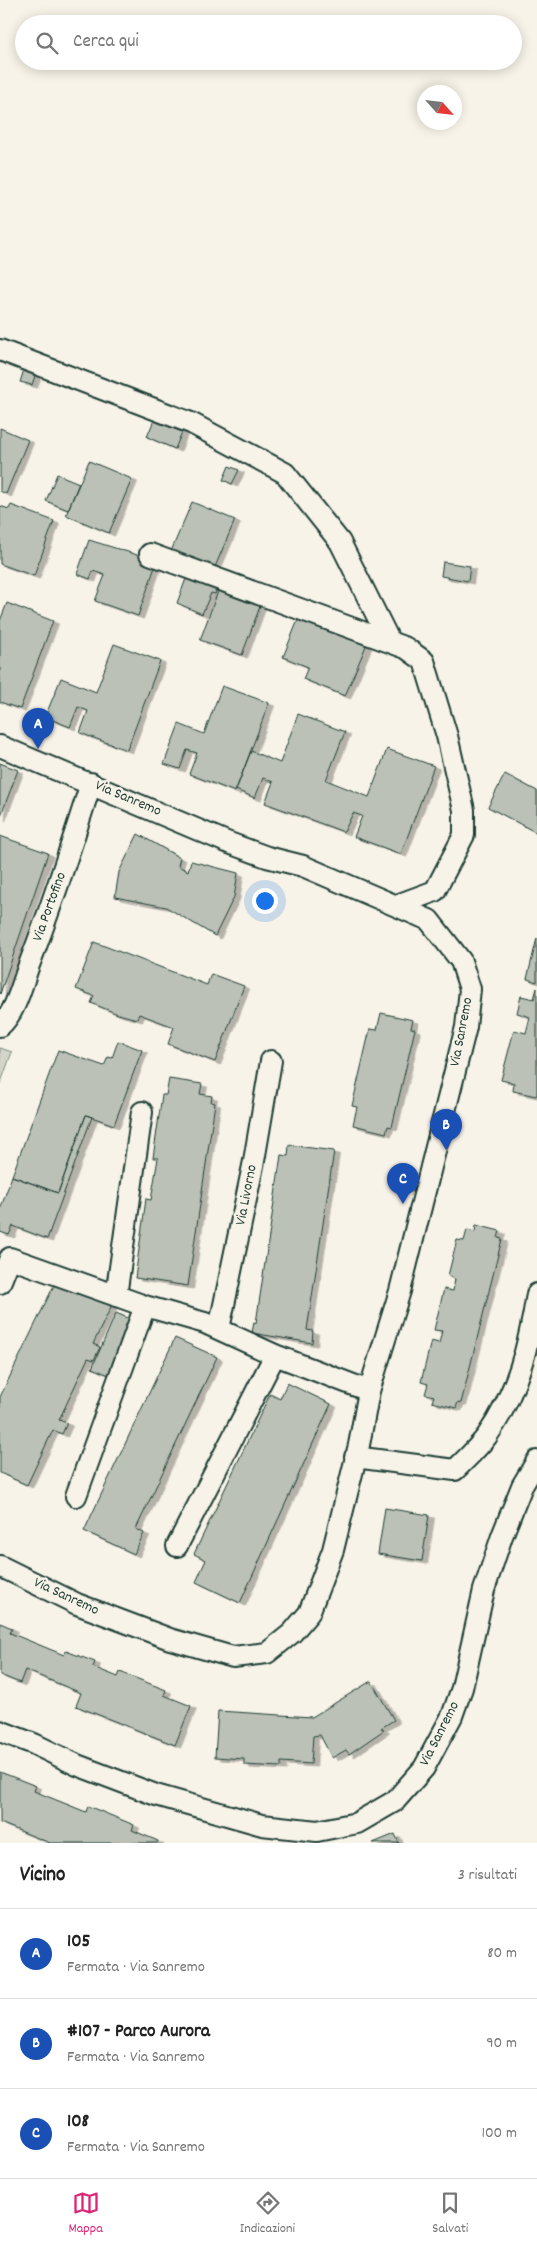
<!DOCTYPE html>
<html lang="it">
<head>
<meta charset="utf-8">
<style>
  :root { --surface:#fff; --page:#f6f6f6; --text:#222; --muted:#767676; --line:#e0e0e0; --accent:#db2777 }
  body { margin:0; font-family:Dekko,sans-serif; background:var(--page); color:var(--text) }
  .compass { position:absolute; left:417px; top:85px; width:45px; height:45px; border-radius:50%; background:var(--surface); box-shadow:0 2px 12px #0003; rotate:117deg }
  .you { position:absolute; left:264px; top:900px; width:18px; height:18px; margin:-12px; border:4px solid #fff; border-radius:50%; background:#1a73e8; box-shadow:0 0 0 8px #1a73e833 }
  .badge { display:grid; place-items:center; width:32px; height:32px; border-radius:50%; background:var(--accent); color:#fff; font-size:16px; font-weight:700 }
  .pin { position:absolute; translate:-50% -41px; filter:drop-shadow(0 1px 2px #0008) }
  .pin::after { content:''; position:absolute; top:26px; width:18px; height:15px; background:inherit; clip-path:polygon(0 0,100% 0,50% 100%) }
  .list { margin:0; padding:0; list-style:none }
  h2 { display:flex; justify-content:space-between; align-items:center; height:65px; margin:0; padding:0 20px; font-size:21px }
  h2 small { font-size:16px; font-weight:400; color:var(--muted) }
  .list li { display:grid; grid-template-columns:32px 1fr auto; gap:15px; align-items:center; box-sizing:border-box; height:90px; padding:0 20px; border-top:1px solid var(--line) }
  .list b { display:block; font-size:19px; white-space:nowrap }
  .list p { margin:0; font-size:16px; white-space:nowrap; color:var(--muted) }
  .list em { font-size:16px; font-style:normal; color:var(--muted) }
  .icon { flex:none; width:28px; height:28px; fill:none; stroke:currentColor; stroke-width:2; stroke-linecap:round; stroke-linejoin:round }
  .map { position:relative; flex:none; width:537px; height:1843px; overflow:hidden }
  .search { position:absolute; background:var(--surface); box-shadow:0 2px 12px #0003; left:15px; right:15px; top:15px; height:55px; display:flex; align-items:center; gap:12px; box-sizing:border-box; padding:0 18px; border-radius:28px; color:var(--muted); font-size:19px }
  .sheet { height:335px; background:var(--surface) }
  nav { display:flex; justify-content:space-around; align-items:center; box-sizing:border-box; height:70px; border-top:1px solid var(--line); background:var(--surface); font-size:14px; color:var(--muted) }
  nav a { display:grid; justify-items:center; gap:2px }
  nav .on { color:var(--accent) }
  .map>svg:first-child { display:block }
  .green { fill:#d3d5ca; stroke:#79897f }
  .building { fill:#bbc1b6; stroke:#1f3d34; filter:url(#shadow) }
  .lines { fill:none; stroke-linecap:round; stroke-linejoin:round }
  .minor-casing { stroke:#1f3d34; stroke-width:24 }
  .minor { stroke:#f7f3e8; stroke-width:20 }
  .labels { text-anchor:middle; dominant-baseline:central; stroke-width:5; stroke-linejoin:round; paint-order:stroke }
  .street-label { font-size:15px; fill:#1f3d34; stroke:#f7f3e8 }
</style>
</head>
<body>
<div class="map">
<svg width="537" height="1843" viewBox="0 0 537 1843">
  <defs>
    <filter id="shadow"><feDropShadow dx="5.5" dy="3" stdDeviation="0" flood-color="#0004"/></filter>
  </defs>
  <rect width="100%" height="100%" fill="#f7f3e8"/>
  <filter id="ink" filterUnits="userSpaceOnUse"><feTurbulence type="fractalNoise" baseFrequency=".02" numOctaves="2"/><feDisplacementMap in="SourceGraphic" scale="10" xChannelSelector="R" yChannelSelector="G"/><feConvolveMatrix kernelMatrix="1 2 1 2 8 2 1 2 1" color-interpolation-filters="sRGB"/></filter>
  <g filter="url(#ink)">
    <path class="green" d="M0,1048l12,4 -12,33z"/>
    <path class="building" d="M24,370l12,3 -4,12 -12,-3z
      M154,420l28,12 -7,17 -28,-12z
      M0,428l28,12 -22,54 -6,-3z
      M89,461l43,18 -23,54 -43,-18z
      M229,466l10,4 -7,14 -9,-4z
      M57,474l22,9 -11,27 -22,-9z
      M192,502l43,18 -23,54 -43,-18z
      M11,505l43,16 -20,55 -34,-12v-58l9,3z
      M89,540l68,21 -19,55 -43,-15 10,-26 -12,-4 -3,8 -13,-5z
      M443,562l27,4 -2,15 -27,-5z
      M187,576l30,12 -2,6 -4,-1 -9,21 -25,-11z
      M220,586l42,15 -20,54 -42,-15z
      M7,603l46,18 -33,88 -20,-7v-81z
      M298,620l25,9 2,-5 43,17 -23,55 -42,-17 5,-12 -25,-10z
      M114,644l46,17 -33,89 -47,-17 8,-22 -10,-4 -8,20 -25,-10 16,-39 35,14z
      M222,686l47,17 -34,89 -46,-18 8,-21 -10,-3 -7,19 -16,-5 15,-40 25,10z
      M298,714l47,18 -19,48 43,17 18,-48 47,17 -33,88 -47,-17 8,-21 -9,-3 -9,19 -79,-29 8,-21 -10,-4 -8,20 -19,-8 15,-39 29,12z
      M0,763l18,7 -18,48z
      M505,774l32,17v42l-49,-26z
      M138,834l42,24 -2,8 10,5 3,-10 47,12 -4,24 -19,39 -49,-29 -51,-10 4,-25z
      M0,836l48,17 -48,141z
      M537,938v44l-10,-3z
      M94,942l113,43 4,-11 33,12 -29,76 -47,-18 6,-17 -35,-13 -2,5 -19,-5 -27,-11 3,-7 -18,-7z
      M537,988v106l-1,2 -23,-5 1,-8 -13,-3 13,-50 12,3 4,-16 -13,-4 4,-17 13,3z
      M381,1013l32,7 -2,8 4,1 -23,98 -4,-1 -2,7 -33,-8 4,-18 -5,-1 18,-77 7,1z
      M118,1041l24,9 -28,75 -28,-10 -28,78 -46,-17 46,-126 46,16 4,-9 4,1z
      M169,1079l33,5 -2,10 12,2 -1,6 4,1 -27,183 -53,-8 11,-79 5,1 7,-42h-5l9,-63h4z
      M86,1115l6,2 -45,122 -34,-13 -4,9 -9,-3v-22l12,-34 46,17z
      M289,1145l45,6 -27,179 6,1 -1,12 -60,-10 2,-11 2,1 25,-168 7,1z
      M476,1225l24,6 -2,7 4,1 -41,164 -3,-1 -2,6 -24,-6 2,-6 -9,-2 3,-10 -7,-2 10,-41 8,2 3,-12 -8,-1 10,-41 9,2 2,-12 -7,-3 9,-36 7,1 3,-11 8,2z
      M57,1279l55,26 -19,39 7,3 -6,13 -6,-2 -29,62 8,3 -5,11 -9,-4 -26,55 -27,-12v-76z
      M116,1313l12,5 7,10 -21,49 -22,-9z
      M175,1338l42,19 -81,172 8,4 -10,21 -50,-23z
      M287,1383l44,21 -91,199 -44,-21 10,-22 -12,-6 76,-160 10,5z
      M385,1508l44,7 -7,46 -44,-7z
      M0,1623l12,5 -2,5 54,22 2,-4 29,11 -2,5 25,10 2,-5 46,18 -2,5 27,11 -16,39 -99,-39 5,-13 -56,-23 -5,13 -20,-8z
      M371,1681l23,39 -13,8 3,2 -35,24 -3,-4 -14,8 -12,-23 -7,1 -2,28 -30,-2v5l-37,-2v-6l-29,-2 3,-46 94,6z
      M0,1772l36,14 -2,5 52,21 2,-6 46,19 -2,5 26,11 -1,2h-107l-50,-20z
      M395,1834l4,9h-26z"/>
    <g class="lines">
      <defs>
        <path id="minor" d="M0,350l191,73 94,50 55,69 50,100
          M150,554l256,94 18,13 23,75 17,74v25l-29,56 -38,14
          M0,746l229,97 38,14 36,9 126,54 32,41 9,28 -4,38 -66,264 -31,100 -10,54 -26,105 -24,63 -17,20 -25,20 -34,4 -63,-18 -93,-35 -77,-38
          M0,1026c16,-14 22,-42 29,-61 23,-60 43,-121 62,-182
          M0,1283l10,-25 135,48 60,17 70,32 94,36
          M116,1296l26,-184
          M219,1329l35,-168 17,-100
          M355,1457l100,13c11,-11 23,-22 32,-34 30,-43 42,-91 50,-142
          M76,1496l69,-190
          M177,1546l98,-191
          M0,1731l34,13 43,21 79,30 106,30 55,6 40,-8 38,-22 29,-33 28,-52 10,-28 22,-98 18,-54 20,-50 15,-25"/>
      </defs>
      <use href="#minor" class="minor-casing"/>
      <use href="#minor" class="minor"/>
    </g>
  </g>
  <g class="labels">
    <g class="street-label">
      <text transform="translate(128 799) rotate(23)">Via Sanremo</text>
      <text transform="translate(50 907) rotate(-70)">Via Portofino</text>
      <text transform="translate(462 1032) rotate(-79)">Via Sanremo</text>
      <text transform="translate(247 1195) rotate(-79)">Via Livorno</text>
      <text transform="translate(66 1597) rotate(25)">Via Sanremo</text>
      <text transform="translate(440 1734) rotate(-63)">Via Sanremo</text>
    </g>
  </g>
</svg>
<svg class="compass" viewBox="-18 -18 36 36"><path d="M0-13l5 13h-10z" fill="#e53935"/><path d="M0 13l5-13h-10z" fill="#767676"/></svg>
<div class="you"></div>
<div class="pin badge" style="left:38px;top:749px;background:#1a4fb4">A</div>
<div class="pin badge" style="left:446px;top:1150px;background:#1a4fb4">B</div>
<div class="pin badge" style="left:403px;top:1204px;background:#1a4fb4">C</div>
<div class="search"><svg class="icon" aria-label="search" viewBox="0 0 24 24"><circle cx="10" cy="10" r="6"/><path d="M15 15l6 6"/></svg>Cerca qui</div>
</div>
<section class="sheet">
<h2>Vicino<small>3 risultati</small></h2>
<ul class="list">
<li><span class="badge" style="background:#1a4fb4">A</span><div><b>105</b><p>Fermata · Via Sanremo</p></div><em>80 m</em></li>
<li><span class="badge" style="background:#1a4fb4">B</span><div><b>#107 - Parco Aurora</b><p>Fermata · Via Sanremo</p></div><em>90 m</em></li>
<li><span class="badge" style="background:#1a4fb4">C</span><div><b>108</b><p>Fermata · Via Sanremo</p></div><em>100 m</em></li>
</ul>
</section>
<nav>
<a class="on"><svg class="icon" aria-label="map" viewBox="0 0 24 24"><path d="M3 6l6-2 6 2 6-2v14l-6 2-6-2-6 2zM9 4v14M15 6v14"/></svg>Mappa</a>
<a><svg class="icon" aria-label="directions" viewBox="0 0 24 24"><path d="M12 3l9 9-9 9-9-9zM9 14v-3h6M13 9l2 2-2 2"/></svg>Indicazioni</a>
<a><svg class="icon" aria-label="saved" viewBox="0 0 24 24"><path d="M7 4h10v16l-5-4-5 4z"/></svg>Salvati</a>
</nav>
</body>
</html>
